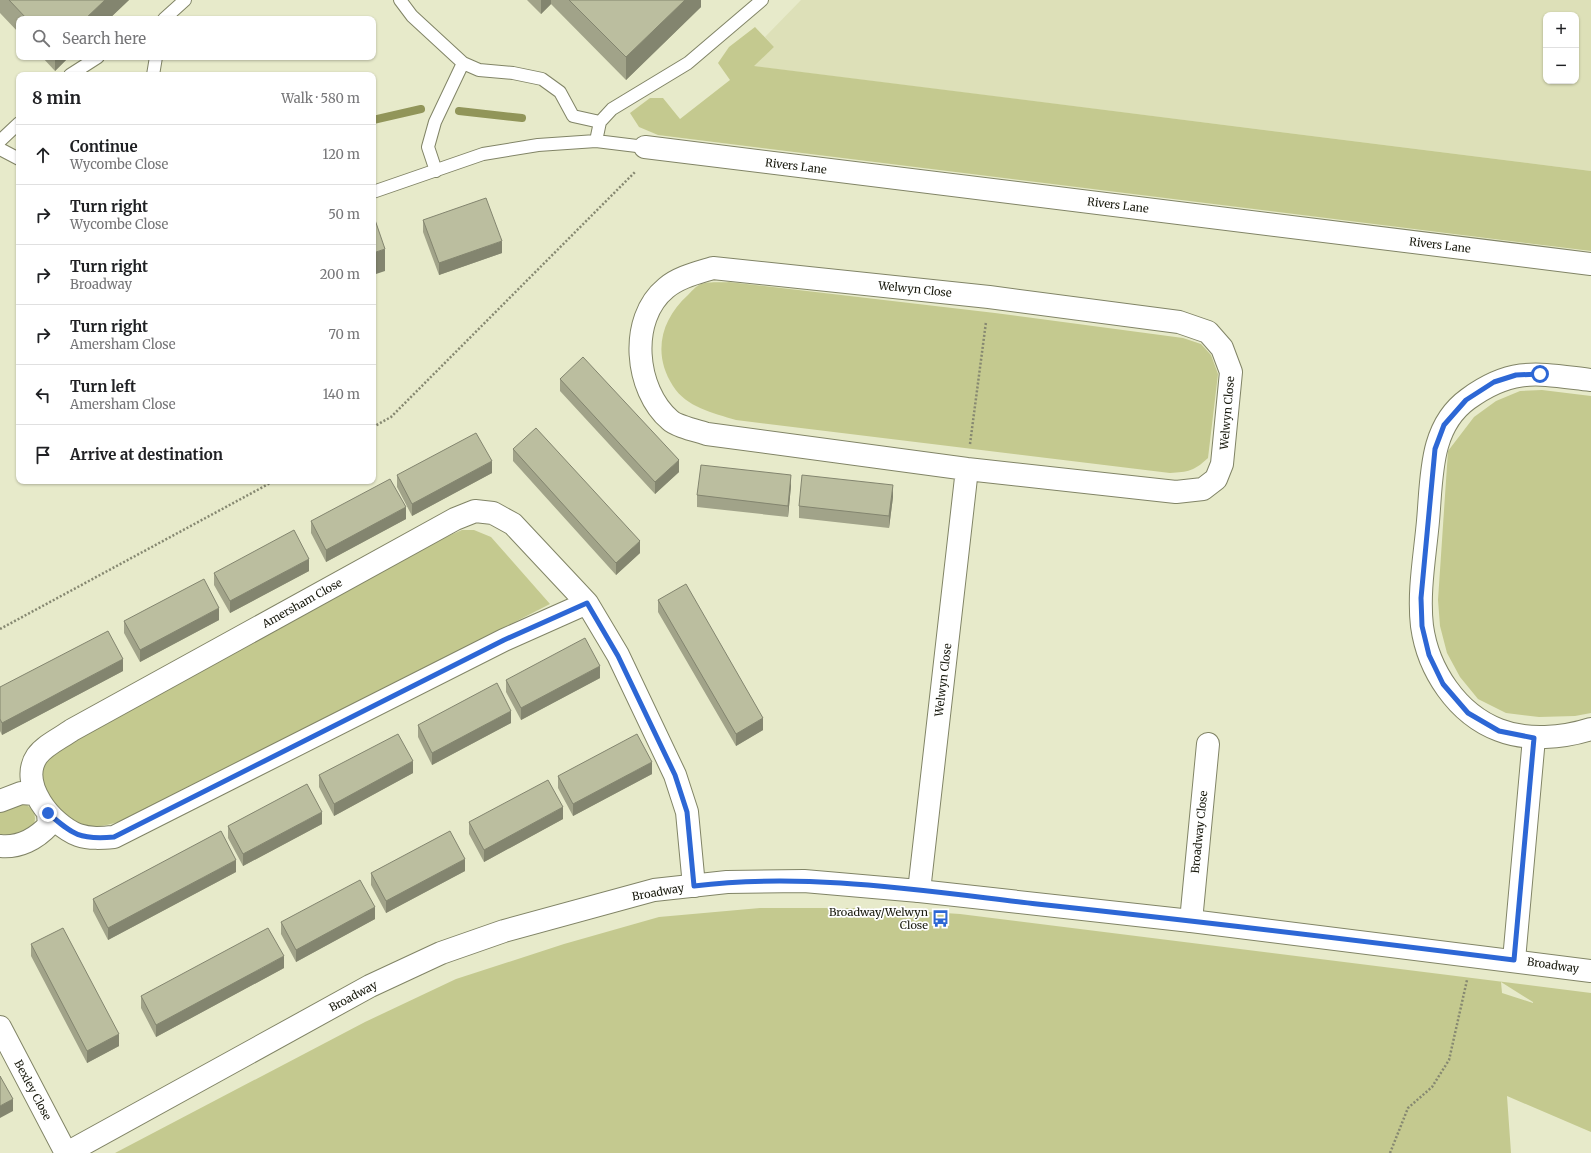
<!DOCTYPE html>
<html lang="en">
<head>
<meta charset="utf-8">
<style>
  :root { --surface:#fff; --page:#f2f2f2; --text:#202124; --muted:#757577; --line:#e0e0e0 }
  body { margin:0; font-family:Merriweather,serif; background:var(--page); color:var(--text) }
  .controls { position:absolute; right:12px; top:12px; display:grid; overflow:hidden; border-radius:8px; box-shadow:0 1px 3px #0004 }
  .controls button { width:36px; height:36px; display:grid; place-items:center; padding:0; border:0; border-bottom:1px solid var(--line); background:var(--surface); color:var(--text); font:20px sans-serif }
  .stop { position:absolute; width:12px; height:12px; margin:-9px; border:3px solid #2d67d5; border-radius:50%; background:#fff }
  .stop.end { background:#2d67d5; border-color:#fff; box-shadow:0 1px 4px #0008 }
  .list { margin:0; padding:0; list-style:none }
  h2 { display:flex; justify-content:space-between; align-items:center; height:52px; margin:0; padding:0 16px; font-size:17px }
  h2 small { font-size:13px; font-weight:400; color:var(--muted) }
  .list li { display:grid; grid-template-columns:26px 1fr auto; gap:12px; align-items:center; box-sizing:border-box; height:60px; padding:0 16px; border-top:1px solid var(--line) }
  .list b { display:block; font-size:15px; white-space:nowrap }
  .list p { margin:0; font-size:13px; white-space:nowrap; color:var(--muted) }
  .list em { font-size:13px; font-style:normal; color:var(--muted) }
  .icon { flex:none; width:22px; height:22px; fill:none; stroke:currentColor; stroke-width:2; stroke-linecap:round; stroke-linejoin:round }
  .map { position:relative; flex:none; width:1591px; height:1153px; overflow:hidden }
  .search { position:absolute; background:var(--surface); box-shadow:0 1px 3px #0004; left:16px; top:16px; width:360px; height:44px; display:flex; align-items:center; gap:10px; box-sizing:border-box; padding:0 14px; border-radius:8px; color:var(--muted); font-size:15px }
  .panel { position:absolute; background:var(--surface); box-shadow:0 1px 3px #0004; left:16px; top:72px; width:360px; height:412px; border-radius:8px }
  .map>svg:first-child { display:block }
  .built { fill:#dde0b8; fill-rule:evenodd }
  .green { fill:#c4c98f; fill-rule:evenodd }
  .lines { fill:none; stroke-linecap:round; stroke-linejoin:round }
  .stream { stroke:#919559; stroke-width:8 }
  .service-casing { stroke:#818466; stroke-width:14 }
  .minor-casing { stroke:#818466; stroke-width:24 }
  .tertiary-casing { stroke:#818466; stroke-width:24 }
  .path { stroke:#868871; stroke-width:2.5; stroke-dasharray:2 2; stroke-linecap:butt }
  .service { stroke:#fff; stroke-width:12 }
  .minor { stroke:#fff; stroke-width:22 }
  .tertiary { stroke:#fff; stroke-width:22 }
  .wall { fill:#a1a389 }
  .shaded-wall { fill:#83856f }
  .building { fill:#bbbe9f; stroke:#83856f }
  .route { stroke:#2d67d5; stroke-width:5 }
  .labels { text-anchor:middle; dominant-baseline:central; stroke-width:3.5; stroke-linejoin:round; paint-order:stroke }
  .street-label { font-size:11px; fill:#18190d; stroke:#fff }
  .poi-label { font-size:11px; fill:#18190d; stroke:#fff; text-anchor:end }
</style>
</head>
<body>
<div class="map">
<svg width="1591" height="1153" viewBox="0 0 1591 1153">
  <rect width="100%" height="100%" fill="#e7eaca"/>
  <path class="built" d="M801,0h790v171l-838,-105 21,-19 -9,-10zM1546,15h30v66h-30z"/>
  <path class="green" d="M755,27l19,20 -20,19 837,105v80l-933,-116 -19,-8 -9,-14 20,-15h13l17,21 50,-39 -12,-17 11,-16z
    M729,282l266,31 188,25 18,6 10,11 7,19 -10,84c-14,13 -20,14 -38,15l-434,-53c-23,-7 -50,-13 -63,-34 -21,-32 -12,-67 15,-91 3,-3 7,-8 11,-10 7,-4 22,-2 30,-3z
    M1542,390l49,6v317l-16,3 -36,1 -33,-4 -28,-14 -18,-22 -13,-24 -7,-27 -2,-26 10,-149 26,-34 22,-16 24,-10z
    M462,530h12l17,7 59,67 -415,212c-34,13 -58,19 -84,-12 -6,-7 -9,-20 -12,-28l6,-17 29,-21 374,-202z
    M11,802l15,2c9,8 11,12 7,23l-16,9 -17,-2v-26z
    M760,908h108l92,6 631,79v139l-84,-36 4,57h-1396l250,-131 91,-43 108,-35 95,-27zM1501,982l32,20v1l-31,-10z"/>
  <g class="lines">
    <path class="stream" d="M459,111l63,7
      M373,120l48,-11"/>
    <defs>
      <path id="service" d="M400,0l12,16 51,47 -28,59 -7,25 8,24
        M164,19l21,-19
        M463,63l16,7 34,3 29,6 18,13 13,24 27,6
        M70,75l28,-18
        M153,75l3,-18
        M0,141l19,-18
        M596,141l4,-19 12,-13 76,-46 74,-63
        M0,149l19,10
        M373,192l110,-38 55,-9 58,-4 49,6"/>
      <path id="minor" d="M645,147l946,117
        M713,268l276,29 190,25 29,10 14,16 9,24 -9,92 -6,15 -13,10 -27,3 -209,-23 -260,-35c-9,-3 -31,-8 -37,-14 -35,-30 -42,-101 -4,-132 13,-11 31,-15 47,-20z
        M1591,380c-52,-6 -78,-14 -123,19 -39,28 -36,79 -40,122 -3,34 -10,71 -6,105 6,44 35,88 77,104 28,11 64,8 92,-1
        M587,603l-83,37 -390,197c-12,1 -24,2 -36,-2 -26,-10 -60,-51 -41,-79 8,-11 24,-18 35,-26l383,-211 20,-8 18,2 20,11 74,79 31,52 57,120 12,37 7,74
        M0,801l21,-8 14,1
        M0,846c19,2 36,-7 49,-21l-1,-12
        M919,891l48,-422
        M1191,921l17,-177
        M1514,960l20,-222
        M0,1027l66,126"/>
      <path id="tertiary" d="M67,1153l303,-167 71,-33 63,-22 150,-41 73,-8 77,-1 115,10 272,30 400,50"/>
    </defs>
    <use href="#service" class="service-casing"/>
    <use href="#minor" class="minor-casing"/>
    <use href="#tertiary" class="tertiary-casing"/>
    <path class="path" d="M373,427l18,-10 245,-246
      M970,444l16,-122
      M0,629l274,-148
      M1390,1153l18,-45 24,-21 17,-27 18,-80"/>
    <use href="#service" class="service"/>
    <use href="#minor" class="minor"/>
    <use href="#tertiary" class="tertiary"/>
  </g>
  <path class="wall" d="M0,0h129l-20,19h-90v14l-19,-20z
    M527,0h174v7l-75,73 -75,-76 -10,10z
    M42,57h27l-14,14z
    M423,220l79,33 -63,22 -16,-43z
    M560,379l119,93 -24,22 -95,-103z
    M513,449l127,104 -24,22 -103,-114z
    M492,473l-80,43 -15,-29v-12z
    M791,486l-3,31 -91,-10v-12z
    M893,497l-4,31 -90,-10v-12z
    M406,519l-80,43 -15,-29v-12z
    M309,571l-79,42 -16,-28v-12z
    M658,600l105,130 -27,16 -78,-134z
    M219,620l-79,42 -16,-29v-12z
    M123,671l-121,64 -2,-4v-44z
    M600,678l-79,42 -15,-28v-12z
    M511,723l-79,42 -14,-28v-12z
    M413,773l-79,43 -15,-29v-12z
    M652,774l-79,42 -15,-28v-12z
    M563,819l-79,43 -15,-28v-12z
    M322,824l-79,42 -15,-28v-12z
    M465,871l-79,42 -15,-28v-12z
    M236,872l-128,68 -15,-29v-12z
    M375,919l-79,43 -15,-28v-12z
    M31,944l88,102 -32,17 -56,-107z
    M284,968l-128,69 -15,-29v-12z"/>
  <path class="shaded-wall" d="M105,0h24l-20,19h-24z
    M541,0h10v4l-10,10z
    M685,0h16v7l-75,73v-23z
    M55,57h14l-14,14z
    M502,241v12l-63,22v-12z
    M385,249v22l-12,4v-22z
    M679,460v12l-24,22v-12z
    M492,461v12l-80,43v-12z
    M791,475v11l-3,31v-11z
    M893,485v12l-4,31v-12z
    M406,507v12l-80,43v-12z
    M640,541v12l-24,22v-12z
    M309,559v12l-79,42v-12z
    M219,608v12l-79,42v-12z
    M123,659v12l-121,64v-12z
    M600,666v12l-79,42v-12z
    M511,711v12l-79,42v-12z
    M763,718v12l-27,16v-12z
    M413,761v12l-79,43v-12z
    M652,762v12l-79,42v-12z
    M563,807v12l-79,43v-12z
    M322,812v12l-79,42v-12z
    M465,859v12l-79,42v-12z
    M236,860v12l-128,68v-12z
    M375,907v12l-79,43v-12z
    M284,956v12l-128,69v-12z
    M119,1034v12l-32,17v-12z
    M13,1099v12l-13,7v-12z"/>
  <path class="building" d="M9,0h96l-20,19h-58z
    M569,0h116l-59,57z
    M486,198l16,43 -63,22 -16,-43z
    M373,214l12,35 -12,4z
    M583,357l96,103 -24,22 -95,-103z
    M536,428l104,113 -24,22 -103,-114z
    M476,433l16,28 -80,43 -15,-29z
    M701,465l90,10 -3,31 -91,-11z
    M802,475l91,10 -4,31 -90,-10z
    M390,479l16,28 -80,43 -15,-29z
    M294,530l15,29 -79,42 -16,-28z
    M204,579l15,29 -79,42 -16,-29z
    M686,584l77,134 -27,16 -78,-134z
    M108,631l15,28 -121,64 -2,-4v-32z
    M585,638l15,28 -79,42 -15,-28z
    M497,683l14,28 -79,42 -14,-28z
    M398,734l15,27 -79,43 -15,-29z
    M637,734l15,28 -79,42 -15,-28z
    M548,780l15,27 -79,43 -15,-28z
    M307,784l15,28 -79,42 -15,-28z
    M221,831l15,29 -128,68 -15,-29z
    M450,831l15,28 -79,42 -15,-28z
    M360,880l15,27 -79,43 -15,-28z
    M63,928l56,106 -32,17 -56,-107z
    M268,928l16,28 -128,69 -15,-29z
    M0,1076l13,23 -13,7z"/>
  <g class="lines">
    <path class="route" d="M48,813c25,22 32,27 66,24l390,-197 83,-37 31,53 57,119 12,37 7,74c114,-14 230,5 343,18 159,17 318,36 477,56l20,-222 -35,-7 -31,-18 -25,-29 -14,-29 -7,-29 -1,-28 14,-149 9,-24 22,-25 28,-18 22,-7 24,-1"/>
  </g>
  <defs>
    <symbol id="bus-bare" viewBox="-9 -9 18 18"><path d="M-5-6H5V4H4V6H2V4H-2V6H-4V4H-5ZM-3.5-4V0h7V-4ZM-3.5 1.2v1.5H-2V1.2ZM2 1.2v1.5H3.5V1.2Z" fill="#2d67d5" stroke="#fff" stroke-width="2.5" paint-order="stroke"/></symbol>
  </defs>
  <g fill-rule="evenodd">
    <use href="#bus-bare" x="928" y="906" width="25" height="25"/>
  </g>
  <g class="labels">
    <g class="street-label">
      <text transform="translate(796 166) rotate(7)">Rivers Lane</text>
      <text transform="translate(1118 205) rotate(7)">Rivers Lane</text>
      <text transform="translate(1440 245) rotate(7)">Rivers Lane</text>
      <text transform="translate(915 289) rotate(6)">Welwyn Close</text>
      <text transform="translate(1227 413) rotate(-85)">Welwyn Close</text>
      <text transform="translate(302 603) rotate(-29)">Amersham Close</text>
      <text transform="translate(943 680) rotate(-83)">Welwyn Close</text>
      <text transform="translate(1199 832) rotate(-84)">Broadway Close</text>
      <text transform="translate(658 892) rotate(-10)">Broadway</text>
      <text transform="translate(1553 965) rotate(8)">Broadway</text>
      <text transform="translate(353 996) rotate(-28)">Broadway</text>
      <text transform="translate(33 1090) rotate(62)">Bexley Close</text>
    </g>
    <g class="poi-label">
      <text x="928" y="912">Broadway/Welwyn<tspan x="928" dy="13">Close</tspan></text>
    </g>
  </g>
</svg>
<div class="controls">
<button>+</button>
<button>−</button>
</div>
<div class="stop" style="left:1540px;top:374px"></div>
<div class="stop end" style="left:48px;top:813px"></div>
<div class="search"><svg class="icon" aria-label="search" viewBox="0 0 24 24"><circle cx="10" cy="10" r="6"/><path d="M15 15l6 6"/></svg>Search here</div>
<section class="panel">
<h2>8 min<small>Walk · 580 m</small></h2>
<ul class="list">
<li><svg class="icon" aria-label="ahead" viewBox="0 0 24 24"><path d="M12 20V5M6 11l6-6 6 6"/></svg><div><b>Continue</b><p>Wycombe Close</p></div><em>120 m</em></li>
<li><svg class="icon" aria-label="right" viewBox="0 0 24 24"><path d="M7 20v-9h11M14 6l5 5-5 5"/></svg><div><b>Turn right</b><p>Wycombe Close</p></div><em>50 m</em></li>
<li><svg class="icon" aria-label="right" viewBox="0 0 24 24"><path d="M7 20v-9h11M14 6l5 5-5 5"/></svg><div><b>Turn right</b><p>Broadway</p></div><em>200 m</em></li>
<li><svg class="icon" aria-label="right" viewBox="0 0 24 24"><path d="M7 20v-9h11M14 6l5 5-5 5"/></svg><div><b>Turn right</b><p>Amersham Close</p></div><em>70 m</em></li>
<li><svg class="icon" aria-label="left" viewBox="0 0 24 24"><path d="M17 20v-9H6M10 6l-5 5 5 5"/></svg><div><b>Turn left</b><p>Amersham Close</p></div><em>140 m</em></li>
<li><svg class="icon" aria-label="arrive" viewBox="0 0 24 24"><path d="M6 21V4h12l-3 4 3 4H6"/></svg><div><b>Arrive at destination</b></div></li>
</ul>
</section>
</div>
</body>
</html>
